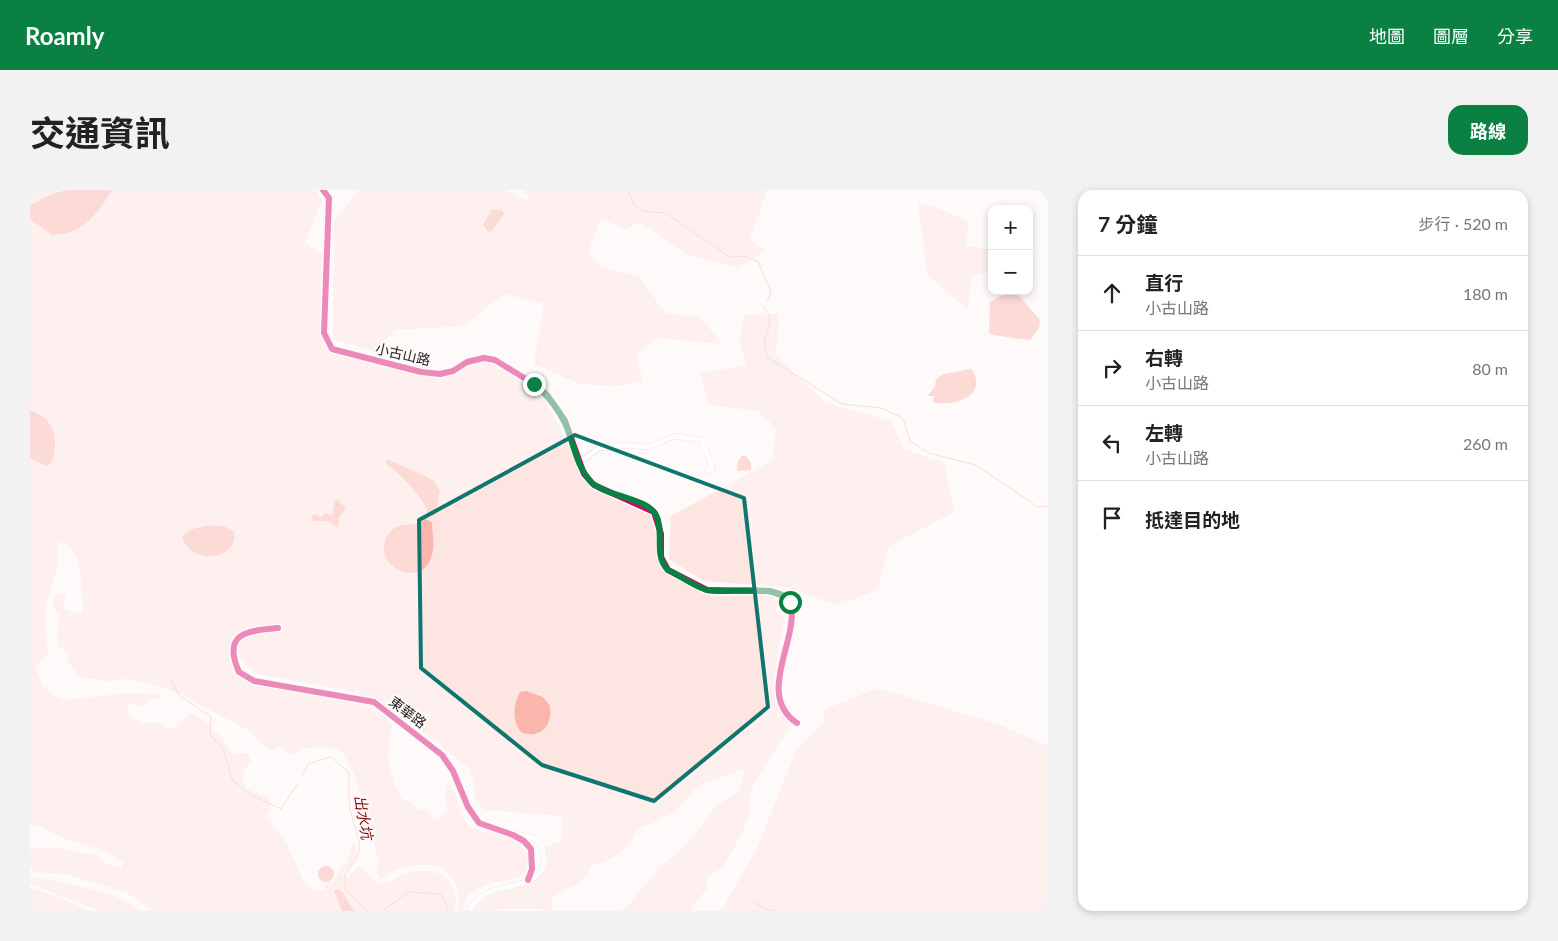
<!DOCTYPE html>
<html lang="zh-TW">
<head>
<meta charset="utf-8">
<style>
  :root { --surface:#fff; --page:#f2f2f2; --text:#222; --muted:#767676; --line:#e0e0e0; --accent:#0b8043 }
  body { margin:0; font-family:Lato,"Noto Sans TC",sans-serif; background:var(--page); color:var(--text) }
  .controls { position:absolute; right:15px; top:15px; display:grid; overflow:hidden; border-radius:10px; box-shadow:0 2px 8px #0003 }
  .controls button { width:45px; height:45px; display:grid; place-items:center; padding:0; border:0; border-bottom:1px solid var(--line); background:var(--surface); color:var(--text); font:25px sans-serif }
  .stop { position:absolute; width:15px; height:15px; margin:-11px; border:4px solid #0b8043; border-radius:50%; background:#fff }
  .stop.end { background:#0b8043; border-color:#fff; box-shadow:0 1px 5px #0008 }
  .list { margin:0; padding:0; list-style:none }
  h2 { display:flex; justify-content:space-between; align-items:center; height:65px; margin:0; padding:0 20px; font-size:21px }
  h2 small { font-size:16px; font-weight:400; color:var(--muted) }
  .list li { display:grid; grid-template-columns:32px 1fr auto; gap:15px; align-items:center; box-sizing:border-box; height:75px; padding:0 20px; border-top:1px solid var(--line) }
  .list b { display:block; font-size:19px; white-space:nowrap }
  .list p { margin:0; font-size:16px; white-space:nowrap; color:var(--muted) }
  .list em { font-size:16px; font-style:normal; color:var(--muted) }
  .icon { flex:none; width:28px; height:28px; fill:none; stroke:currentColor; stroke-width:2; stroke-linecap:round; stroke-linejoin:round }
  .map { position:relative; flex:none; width:1018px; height:721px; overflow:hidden; border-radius:15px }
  header { display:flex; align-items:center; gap:30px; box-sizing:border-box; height:70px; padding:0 25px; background:var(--accent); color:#fff }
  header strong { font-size:24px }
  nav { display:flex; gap:28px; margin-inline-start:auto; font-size:18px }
  .intro { display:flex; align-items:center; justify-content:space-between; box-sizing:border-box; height:120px; padding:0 30px }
  h1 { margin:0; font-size:35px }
  .button { padding:12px 22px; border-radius:15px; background:var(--accent); color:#fff; font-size:18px; font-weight:700 }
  main { display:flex; gap:30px; padding:0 30px }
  aside { flex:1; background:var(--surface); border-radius:15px; box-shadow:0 2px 8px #0003 }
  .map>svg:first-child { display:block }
  .green { fill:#fde5e1 }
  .water { fill:#fab6ad }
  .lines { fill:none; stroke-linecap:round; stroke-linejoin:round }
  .stream { stroke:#fab6ad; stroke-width:1 }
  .minor-casing { stroke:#d8d4d4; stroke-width:6 }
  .minor { stroke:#fffefe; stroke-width:5 }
  .cycleway-casing { stroke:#fff9f8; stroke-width:9 }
  .cycleway { stroke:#d6006c; stroke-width:6 }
  .route { stroke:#0b8043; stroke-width:6 }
  .marked { fill:none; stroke:#0f766e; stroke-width:4; stroke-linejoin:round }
  .labels { text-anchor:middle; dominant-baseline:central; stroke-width:5; stroke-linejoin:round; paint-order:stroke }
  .street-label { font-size:14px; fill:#231f1f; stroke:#fff9f8 }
  .water-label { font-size:15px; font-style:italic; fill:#800d0a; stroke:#fff9f8 }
</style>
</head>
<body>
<header>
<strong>Roamly</strong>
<nav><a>地圖</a><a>圖層</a><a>分享</a></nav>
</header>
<div class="intro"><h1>交通資訊</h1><a class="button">路線</a></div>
<main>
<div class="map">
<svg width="1018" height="721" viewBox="0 0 1018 721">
  <rect width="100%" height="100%" fill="#fefaf9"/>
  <path class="green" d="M0,0h286l6,11 -17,42 18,12v84l4,8 8,6 58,11 33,11 14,2 11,-2 31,-14 14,2 38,26 11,11 24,46 8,9 9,18 32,22 31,15 7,8 2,44 4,8 38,22 11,4h62l8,4 -7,10 6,5 5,-1c-4,26 -15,65 -8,90 2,9 11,14 13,23l-36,56 -5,18v15l-10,23 -17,29 -15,9v12l-12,13 -4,9h-70l10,-9 29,-35 26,-22 31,-40 22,-13 6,-23 -40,14 -10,6 -20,23 -37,17c-7,20 -28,31 -46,37l-12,17 -22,10 -6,6v12l-22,-3 -57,3c12,-23 43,-27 66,-35 8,-9 10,-17 5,-29l18,-6v-25l-78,-6 -10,-14v-13l-6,-16 -72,-56 -30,-15 -17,-5 -91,-17 -11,-7 -8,-10 -8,6 8,13 13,7c26,5 134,16 140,44 -7,29 -4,46 10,72l8,3 7,7 13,2 3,9h4l10,-9 -2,-23 2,-3c15,8 8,32 24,42 13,8 29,4 41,10 7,4 11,12 15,18 13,24 -22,25 -35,28 -8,2 -16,8 -24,12l-5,16h-5c5,-41 -21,-53 -57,-43 -8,2 -13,9 -21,10l-4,-6 4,-11c-11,-20 -22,-108 -46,-113 -8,-1 -23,-1 -31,1 -5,1 -8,6 -14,6l-8,-9 -10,4 -12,-8 -11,-12 -68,-36 -39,-13 -17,-2 -17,2 -28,-4 -11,-16 -1,-8 -8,-6 -2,-6 2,-26c-6,-9 -12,-13 1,-22l6,2 -3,13 5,3 14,3 2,-6c-6,-20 3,-58 -24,-66l-3,5c5,24 -6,32 -10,53 -3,16 -2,38 2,54l-12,10 -1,5 8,18 9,9 12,4 61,-7 32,1 2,4 -9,2 -8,6 -13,-3 -3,3 3,10 12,7h19l6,6 10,-3 12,-12c14,0 38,29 44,41l15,-2 3,8c-9,10 -10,13 -6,27l25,11v12l-4,5 23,31 -1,3c12,15 13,45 38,40l-2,-6 11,-4 7,-15 5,-2 5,-19 3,-1c5,16 -3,23 -13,32l5,3 11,-11 6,1 12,15c11,3 18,-5 29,-9 14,-5 37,-5 46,9l5,15 -2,13h-300l-28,-19 -57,-17 -33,-3 -6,-4v-19c14,-3 27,-1 40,1 9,1 14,5 23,4l18,12 10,2 2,-6c-19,-16 -46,-17 -68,-28 -10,-4 -13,-10 -25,-9z
    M329,0h147l27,13 -10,-13h244l-17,50 15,11 -27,17 -50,-13 -48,-33 -14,8 -25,-12 -13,34 14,15 37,9 26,37 35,4 22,27 -64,-6 -22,17 7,26 -25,5 -38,-2 -46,-20 10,-60 -40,-10 -40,32 -68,4 -24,21 -39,-12 1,-118z
    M888,14l14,2 36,15 -2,25 26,3v21l-21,7 -3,33 -40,-34z
    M749,124l-3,42 50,47 65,18 13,28 40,14 10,49 -66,35 -10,42 -40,16 -52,-18 -82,-6 -35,-22 2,-43 102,-56 3,-32 -18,-17 -49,-6 -9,-32 47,-8 -8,-24 5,-26z
    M844,499l14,2 112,34 48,21v165h-327l36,-62 40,-101 28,-26 -3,-11z
    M0,688c28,1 91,16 111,33h-41l-70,-27z
    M0,698l7,1 54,22h-53l-8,-4z"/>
  <path class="water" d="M36,0h46c-15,25 -29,44 -60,45l-22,-16v-14l20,-10z
    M462,19l10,1 2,4 -12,17 -4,1 -5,-7z
    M979,102l10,4 21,24 -1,8 -9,12 -38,-5 -3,-2 1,-31z
    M941,179c19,25 -17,39 -38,33l1,-6h-6l7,-10 1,-7 8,-5z
    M0,220c25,9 29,28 22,52l-6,4 -16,-8z
    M712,266h4l5,7v7l-14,1 1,-10z
    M357,269l38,17 9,5 6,10 -4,22 -4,3 -4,-2c-2,-14 -30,-43 -42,-50z
    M308,309l8,10 -7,8 -1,10 -10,-6h-15l-2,-4 3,-3 8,3 3,-4 7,3 3,-15z
    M395,329l7,3c0,9 2,18 1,27 -6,48 -69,15 -43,-17 10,-12 25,-3 35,-13z
    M179,335l17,2 8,4c7,26 -41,38 -52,6l7,-7z
    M496,501l17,6 7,9c3,19 -10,34 -29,26 -9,-11 -8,-28 -1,-40z
    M288 684a8 8 0 1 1 16 0a8 8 0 1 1-16 0Z
    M308,699l5,4 11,18h-12l-8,-20z"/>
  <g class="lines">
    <path class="stream" d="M598,0l6,15 9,6 22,2 65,44 14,-1 15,6c2,12 10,20 12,32l-4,7
      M733,116l7,10 -2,15 -4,9 3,17 75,47 39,4 22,10 7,23 19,12 47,12 62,42 10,-1
      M141,490l8,15 32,22 -1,18 13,13 9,32 19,15 30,14 17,-26
      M273,585l5,-11 23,-7 18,16c0,12 -1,24 1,36 6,30 20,38 -5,65v14l22,23
      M723,712l12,7 12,2
      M352,721l27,-19 32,2 7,15 -2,2"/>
    <defs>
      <path id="minor" d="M293,0l6,8 -5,135 8,16 89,23 19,2 13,-3 14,-9 17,-4 11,2 39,24 13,11 18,26 19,53 10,11 60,27 7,22v23l7,13 39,20 63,1 18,7c18,33 -36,95 9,125
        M549,273l20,-15 29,-3 17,2 11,-3 18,-8 28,4 11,29 -5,2
        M248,438c-32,3 -56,5 -39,44l15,9 120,21 68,53 11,16 15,36 11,16 34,12 11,6 7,8 1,20 -4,11
        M439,721c3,-7 9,-13 16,-17 17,-9 62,-7 59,-37 0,-7 -3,-12 -8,-17 -7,-5 -14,-6 -22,-5"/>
    </defs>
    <use href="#minor" class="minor-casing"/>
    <use href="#minor" class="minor"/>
    <defs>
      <path id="cycleway" d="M293,0l6,8 -5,135 8,16 89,23 19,2 13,-3 14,-9 17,-4 11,2 39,24 13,11 18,26 19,53 10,11 60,27 7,22v23l7,13 39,20 63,1 18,7c18,33 -36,95 9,125
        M248,438c-32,3 -56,5 -39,44l15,9 120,21 68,53 11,16 15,36 11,16 34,12 11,6 7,8 1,20 -4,11"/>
    </defs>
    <use href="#cycleway" class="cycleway-casing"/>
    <use href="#cycleway" class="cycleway"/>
  </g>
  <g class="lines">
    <path class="route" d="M504,194c13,11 24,23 31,39 9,20 11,43 26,59 14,14 56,16 65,33 9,17 -3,41 12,55 13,6 25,16 39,20 19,4 74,-7 83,12"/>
  </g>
  <path d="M0 0H1018V721H0ZM545,245l169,63 24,209 -114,94 -112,-36 -121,-97 -2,-148z" fill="#fefaf9" fill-opacity=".55" fill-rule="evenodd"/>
  <path class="marked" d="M545,245l169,63 24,209 -114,94 -112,-36 -121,-97 -2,-148z"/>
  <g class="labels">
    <g class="street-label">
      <text transform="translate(373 164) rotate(13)">小古山路</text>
      <text transform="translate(378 522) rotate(37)">東華路</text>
    </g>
    <g class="water-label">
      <text transform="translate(334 627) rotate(80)">出水坑</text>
    </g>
  </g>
</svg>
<div class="controls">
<button>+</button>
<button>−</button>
</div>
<div class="stop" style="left:760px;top:412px"></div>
<div class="stop end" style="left:504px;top:194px"></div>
</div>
<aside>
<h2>7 分鐘<small>步行 · 520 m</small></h2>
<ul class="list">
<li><svg class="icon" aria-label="ahead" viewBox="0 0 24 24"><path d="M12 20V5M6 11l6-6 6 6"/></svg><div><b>直行</b><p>小古山路</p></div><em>180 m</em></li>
<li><svg class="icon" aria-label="right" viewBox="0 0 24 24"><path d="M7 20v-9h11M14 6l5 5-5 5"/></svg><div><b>右轉</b><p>小古山路</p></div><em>80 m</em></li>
<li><svg class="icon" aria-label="left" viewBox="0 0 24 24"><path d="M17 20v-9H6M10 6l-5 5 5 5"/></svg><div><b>左轉</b><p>小古山路</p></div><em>260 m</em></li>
<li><svg class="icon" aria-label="arrive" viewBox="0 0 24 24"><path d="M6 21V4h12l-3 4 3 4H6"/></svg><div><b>抵達目的地</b></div></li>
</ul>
</aside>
</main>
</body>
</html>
